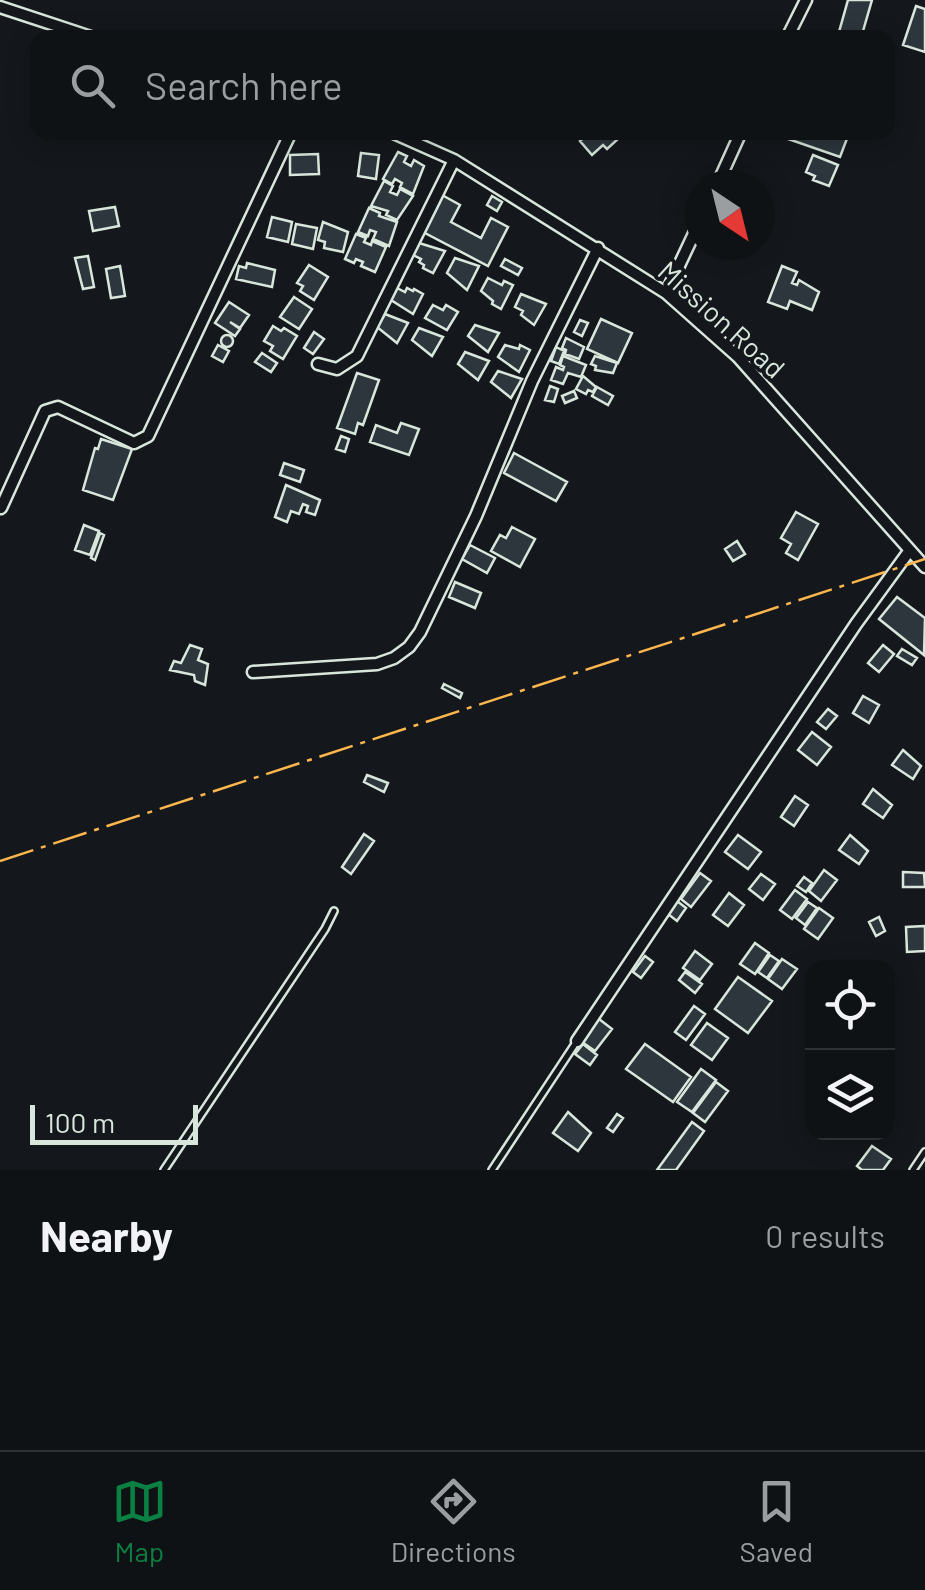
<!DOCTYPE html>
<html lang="en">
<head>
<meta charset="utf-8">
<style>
  :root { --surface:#0f1215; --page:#181b1e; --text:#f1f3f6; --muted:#9b9ea0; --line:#2f3234; --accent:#0b8043 }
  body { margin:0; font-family:Barlow,sans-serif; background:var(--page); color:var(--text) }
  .controls { position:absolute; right:30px; bottom:30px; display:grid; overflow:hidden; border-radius:20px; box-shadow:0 5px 25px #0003 }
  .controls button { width:90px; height:90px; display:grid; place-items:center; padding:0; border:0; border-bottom:2px solid var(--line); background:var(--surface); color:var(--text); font:50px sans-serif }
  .compass { position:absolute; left:685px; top:170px; width:90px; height:90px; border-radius:50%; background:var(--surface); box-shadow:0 5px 25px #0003; rotate:145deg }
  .scale { position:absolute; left:30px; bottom:25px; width:168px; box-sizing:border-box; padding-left:10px; border:5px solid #d8e6dc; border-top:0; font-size:28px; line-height:35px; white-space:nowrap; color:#d8e6dc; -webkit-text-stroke:8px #14181c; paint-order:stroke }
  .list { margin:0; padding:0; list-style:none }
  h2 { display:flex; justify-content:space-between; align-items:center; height:130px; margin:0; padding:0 40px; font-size:42px }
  h2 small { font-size:32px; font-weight:400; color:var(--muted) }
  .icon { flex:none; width:55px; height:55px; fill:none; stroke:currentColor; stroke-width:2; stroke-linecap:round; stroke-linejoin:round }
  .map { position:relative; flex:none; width:925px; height:1170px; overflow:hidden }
  .search { position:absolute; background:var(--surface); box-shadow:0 5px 25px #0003; left:30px; right:30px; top:30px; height:110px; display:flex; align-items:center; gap:25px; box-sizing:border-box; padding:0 35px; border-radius:20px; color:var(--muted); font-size:38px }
  .sheet { height:280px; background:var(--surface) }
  nav { display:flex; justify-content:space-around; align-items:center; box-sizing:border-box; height:140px; border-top:2px solid var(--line); background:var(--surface); font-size:28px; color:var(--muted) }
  nav a { display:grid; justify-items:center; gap:5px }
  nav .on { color:var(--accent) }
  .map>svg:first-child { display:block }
  .building { fill:#2c363c; stroke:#d8e6dc; stroke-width:2.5 }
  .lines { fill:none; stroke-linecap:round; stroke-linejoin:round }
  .service-casing { stroke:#d8e6dc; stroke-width:10 }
  .minor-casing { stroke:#d8e6dc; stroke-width:15 }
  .service { stroke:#14181c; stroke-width:5 }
  .minor { stroke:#14181c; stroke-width:10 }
  .power { stroke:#ffb74d; stroke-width:2.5; stroke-dasharray:35 8 5 8; stroke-linecap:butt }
  .labels { text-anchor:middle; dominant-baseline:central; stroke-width:8; stroke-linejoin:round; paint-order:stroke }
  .street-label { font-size:28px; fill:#d8e6dc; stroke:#14181c }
</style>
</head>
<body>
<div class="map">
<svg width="925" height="1170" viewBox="0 0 925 1170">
  <rect width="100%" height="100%" fill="#14181c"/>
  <path class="building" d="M848,0h24l-11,38 -22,-6z
    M916,6l9,3v43l-22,-7z
    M590,132h22l6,7 -11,10 -4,-4 -11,10 -12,-14z
    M768,132h71l9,4 -8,21z
    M398,152l9,4 -3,6 7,4 3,-6 10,6 -11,28 -13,-7 2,-4 -7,-4 -3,5 -9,-5z
    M361,153l18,2 -3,24 -18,-3z
    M318,154l1,20 -29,1v-20z
    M813,155l25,10 -9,21 -16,-6 2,-4 -9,-4z
    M384,181l9,5 -3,6 7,3 3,-6 13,7 -16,24 -11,-5 2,-4 -17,-5z
    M442,195l18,10 -9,17 30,16 10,-20 17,9 -20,39 -65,-34z
    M492,196l10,6 -5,9 -10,-6z
    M115,207l4,19 -26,5 -4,-20z
    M369,208l11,5 -1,3 18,6 -8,24 -16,-7 3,-7 -6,-2 -2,6 -10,-4z
    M272,217l20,5 -4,20 -21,-5z
    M323,222l25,10 -5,20 -19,-4 1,-6 -7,-2z
    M296,224l21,4 -4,21 -21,-5z
    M356,234l10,4 -2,4 7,3 1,-4 14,6 -11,25 -14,-6 2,-4 -7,-3 -2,4 -9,-4z
    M419,243l26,8 -12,22 -10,-5 1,-3 -5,-3 2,-3 -8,-4z
    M88,256l6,31 -11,2 -8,-31z
    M455,258l24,8 -12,24 -20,-17z
    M505,259l17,9 -4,7 -17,-9z
    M247,263l28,7 -3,17 -36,-8 3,-13 7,2z
    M309,265l19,12 -14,23 -14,-9 3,-5 -6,-3z
    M120,266l5,30 -14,2 -5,-29z
    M782,266l15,6 -5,11 5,2 2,-5 20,12 -7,18 -22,-9 -3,8 -19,-7z
    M488,278l14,7 2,-4 9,4 -12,24 -9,-5 1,-3 -12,-10z
    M397,288l8,4 2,-4 6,3 1,-2 9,5 -10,20 -22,-14z
    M521,294l25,10 -12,21 -13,-10 2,-4 -8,-4z
    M294,297l18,12 -13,20 -19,-12z
    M229,302l20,13 -9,13 -10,-6 10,7 -5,7 -20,-13z
    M433,305l10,5 3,-5 12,7 -11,18 -22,-12z
    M385,314l23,9 -11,20 -20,-16z
    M601,319l31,14 -14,30 -31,-14z
    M580,320l8,3 -6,13 -8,-4z
    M475,325l24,8 -11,19 -20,-16z
    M273,326l8,5 3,-3 13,8 -14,23 -13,-8 3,-5 -9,-5z
    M419,328l24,9 -11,19 -20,-16z
    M314,332l10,7 -11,15 -9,-6z
    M221 341a6 6 0 1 1 12 0a6 6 0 1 1-12 0Z
    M566,338l18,9 -5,12 -14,-5 1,-4 -4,-2z
    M218,345l11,6 -6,11 -11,-6z
    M505,345l14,4 1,-4 10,5 -11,22 -21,-15z
    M556,347l8,4 -5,13 -8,-3z
    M465,352l24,9 -11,19 -20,-16z
    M262,353l15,10 -6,9 -16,-10z
    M563,356l23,9 -5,12 -13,-4 -5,11 -12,-4 5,-13 7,3 1,-3 -4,-2z
    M595,356l22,7 -4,10 -18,-3 1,-4 -5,-2z
    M498,371l24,8 -11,19 -20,-16z
    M357,373l22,7 -16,45 -5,-2 -3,11 -18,-6z
    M583,376l13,11 -3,5 -5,-2 -2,4 -10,-5z
    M550,386l8,3 -4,13 -9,-2z
    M597,387l16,9 -5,9 -16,-9z
    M574,391l3,7 -12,5 -3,-7z
    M401,423l18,6 -10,26 -39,-13 6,-17 21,8z
    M341,436l8,3 -4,13 -9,-3z
    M101,439l31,10 -19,51 -30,-10 12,-42 3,1z
    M514,453l53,29 -11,19 -52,-28z
    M284,463l20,7 -4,12 -20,-7z
    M286,485l34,15 -5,15 -9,-3 2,-6 -5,-2 -4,10 -8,-3 -4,11 -12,-5z
    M796,512l22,12 -20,36 -12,-7 5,-9 -10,-6z
    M84,525l15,6 -9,24 -15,-5z
    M512,527l23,12 -15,28 -29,-16 9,-16 6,3z
    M100,533l4,2 -9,25 -4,-2z
    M737,541l8,13 -12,7 -8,-12z
    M470,545l25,13 -8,15 -25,-14z
    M455,582l26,11 -6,15 -26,-11z
    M897,597l28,21 -1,37 -45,-36z
    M190,645l12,4 -4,11 10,4 -3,21 -10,-4 -1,-6 -24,-5 4,-9 7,2z
    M883,645l11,9 -15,18 -11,-9z
    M902,649l15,9 -5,7 -15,-9z
    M444,684l18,9 -2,5 -18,-10z
    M863,696l16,9 -10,18 -16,-10z
    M828,709l9,7 -11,13 -9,-7z
    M812,732l19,15 -14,18 -19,-15z
    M903,750l18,16 -8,13 -21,-14z
    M367,775l21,8 -4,9 -20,-10z
    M873,789l19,16 -9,13 -20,-14z
    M795,796l13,9 -14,21 -13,-9z
    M364,834l10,7 -23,33 -9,-7z
    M738,835l23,17 -13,17 -23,-17z
    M850,835l18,16 -9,13 -20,-14z
    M824,870l13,10 -16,21 -12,-10z
    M903,872l21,1 1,14h-22z
    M700,873l11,8 -20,26 -10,-8z
    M761,874l14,10 -12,16 -14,-11z
    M804,877l8,6 -6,9 -9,-6z
    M795,890l12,9 -15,20 -12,-9z
    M729,893l15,12 -16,21 -15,-11z
    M677,901l9,7 -9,13 -9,-7z
    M808,902l9,6 -12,17 -9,-7z
    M819,908l14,10 -15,21 -14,-10z
    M879,917l6,14 -9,5 -7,-14z
    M925,926v25l-18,1 -1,-25z
    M755,943l14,10 -14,21 -15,-10z
    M695,951l17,13 -12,16 -17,-12z
    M770,955l9,6 -12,17 -9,-6z
    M645,956l8,6 -12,16 -8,-6z
    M782,959l15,10 -15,20 -14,-10z
    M685,972l17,12 -7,9 -16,-13z
    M738,977l34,24 -24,32 -33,-24z
    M694,1006l11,8 -19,26 -11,-8z
    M599,1019l13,10 -17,22 -13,-9z
    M707,1023l21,15 -16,22 -21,-15z
    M583,1044l14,11 -7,10 -15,-11z
    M645,1044l46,33 -18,25 -47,-33z
    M701,1069l15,11 -24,32 -15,-10z
    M716,1082l12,9 -23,31 -12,-9z
    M568,1112l23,21 -13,18 -25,-18z
    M617,1114l6,4 -10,14 -6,-4z
    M692,1122l12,9 -28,39h-19z
    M872,1146l19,13 -8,11h-21l-5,-4z"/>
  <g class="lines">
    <defs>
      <path id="service" d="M164,1170l161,-241 9,-18
        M492,1170l85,-129
        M913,1170l12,-18"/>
      <path id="minor" d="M0,7l94,31
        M787,38l19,-38
        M391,132l63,28 212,133 72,64 187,210
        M717,185l24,-53
        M666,293l34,-72
        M318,364l19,5 20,-13 97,-196
        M1,508l44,-97 13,-4 76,36 14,-7 143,-304
        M253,672l124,-8 17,-6 15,-11 11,-15 56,-116 56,-135 66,-133
        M577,1041l279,-417 54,-74"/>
    </defs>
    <use href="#service" class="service-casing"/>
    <use href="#minor" class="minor-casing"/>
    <use href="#service" class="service"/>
    <use href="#minor" class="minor"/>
    <path class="power" d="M0,861l925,-302"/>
  </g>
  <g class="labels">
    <g class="street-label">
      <text transform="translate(722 319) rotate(42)">Mission Road</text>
    </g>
  </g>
</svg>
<div class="controls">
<button><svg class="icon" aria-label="locate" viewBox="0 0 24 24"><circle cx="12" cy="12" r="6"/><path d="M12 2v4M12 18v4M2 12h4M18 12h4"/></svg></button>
<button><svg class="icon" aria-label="layers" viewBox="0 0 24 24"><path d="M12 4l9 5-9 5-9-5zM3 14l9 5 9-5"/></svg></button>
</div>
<svg class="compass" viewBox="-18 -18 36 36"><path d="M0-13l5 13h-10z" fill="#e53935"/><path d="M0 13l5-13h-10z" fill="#9b9ea0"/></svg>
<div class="scale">100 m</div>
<div class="search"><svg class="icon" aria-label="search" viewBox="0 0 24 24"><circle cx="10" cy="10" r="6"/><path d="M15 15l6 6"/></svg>Search here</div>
</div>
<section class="sheet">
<h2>Nearby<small>0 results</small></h2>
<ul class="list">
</ul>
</section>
<nav>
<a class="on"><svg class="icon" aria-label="map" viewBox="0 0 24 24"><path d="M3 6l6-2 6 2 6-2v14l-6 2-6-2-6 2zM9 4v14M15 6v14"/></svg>Map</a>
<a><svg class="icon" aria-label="directions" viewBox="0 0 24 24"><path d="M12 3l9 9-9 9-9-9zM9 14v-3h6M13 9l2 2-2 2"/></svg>Directions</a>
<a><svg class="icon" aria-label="saved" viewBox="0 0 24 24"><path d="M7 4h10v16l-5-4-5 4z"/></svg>Saved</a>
</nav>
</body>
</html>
